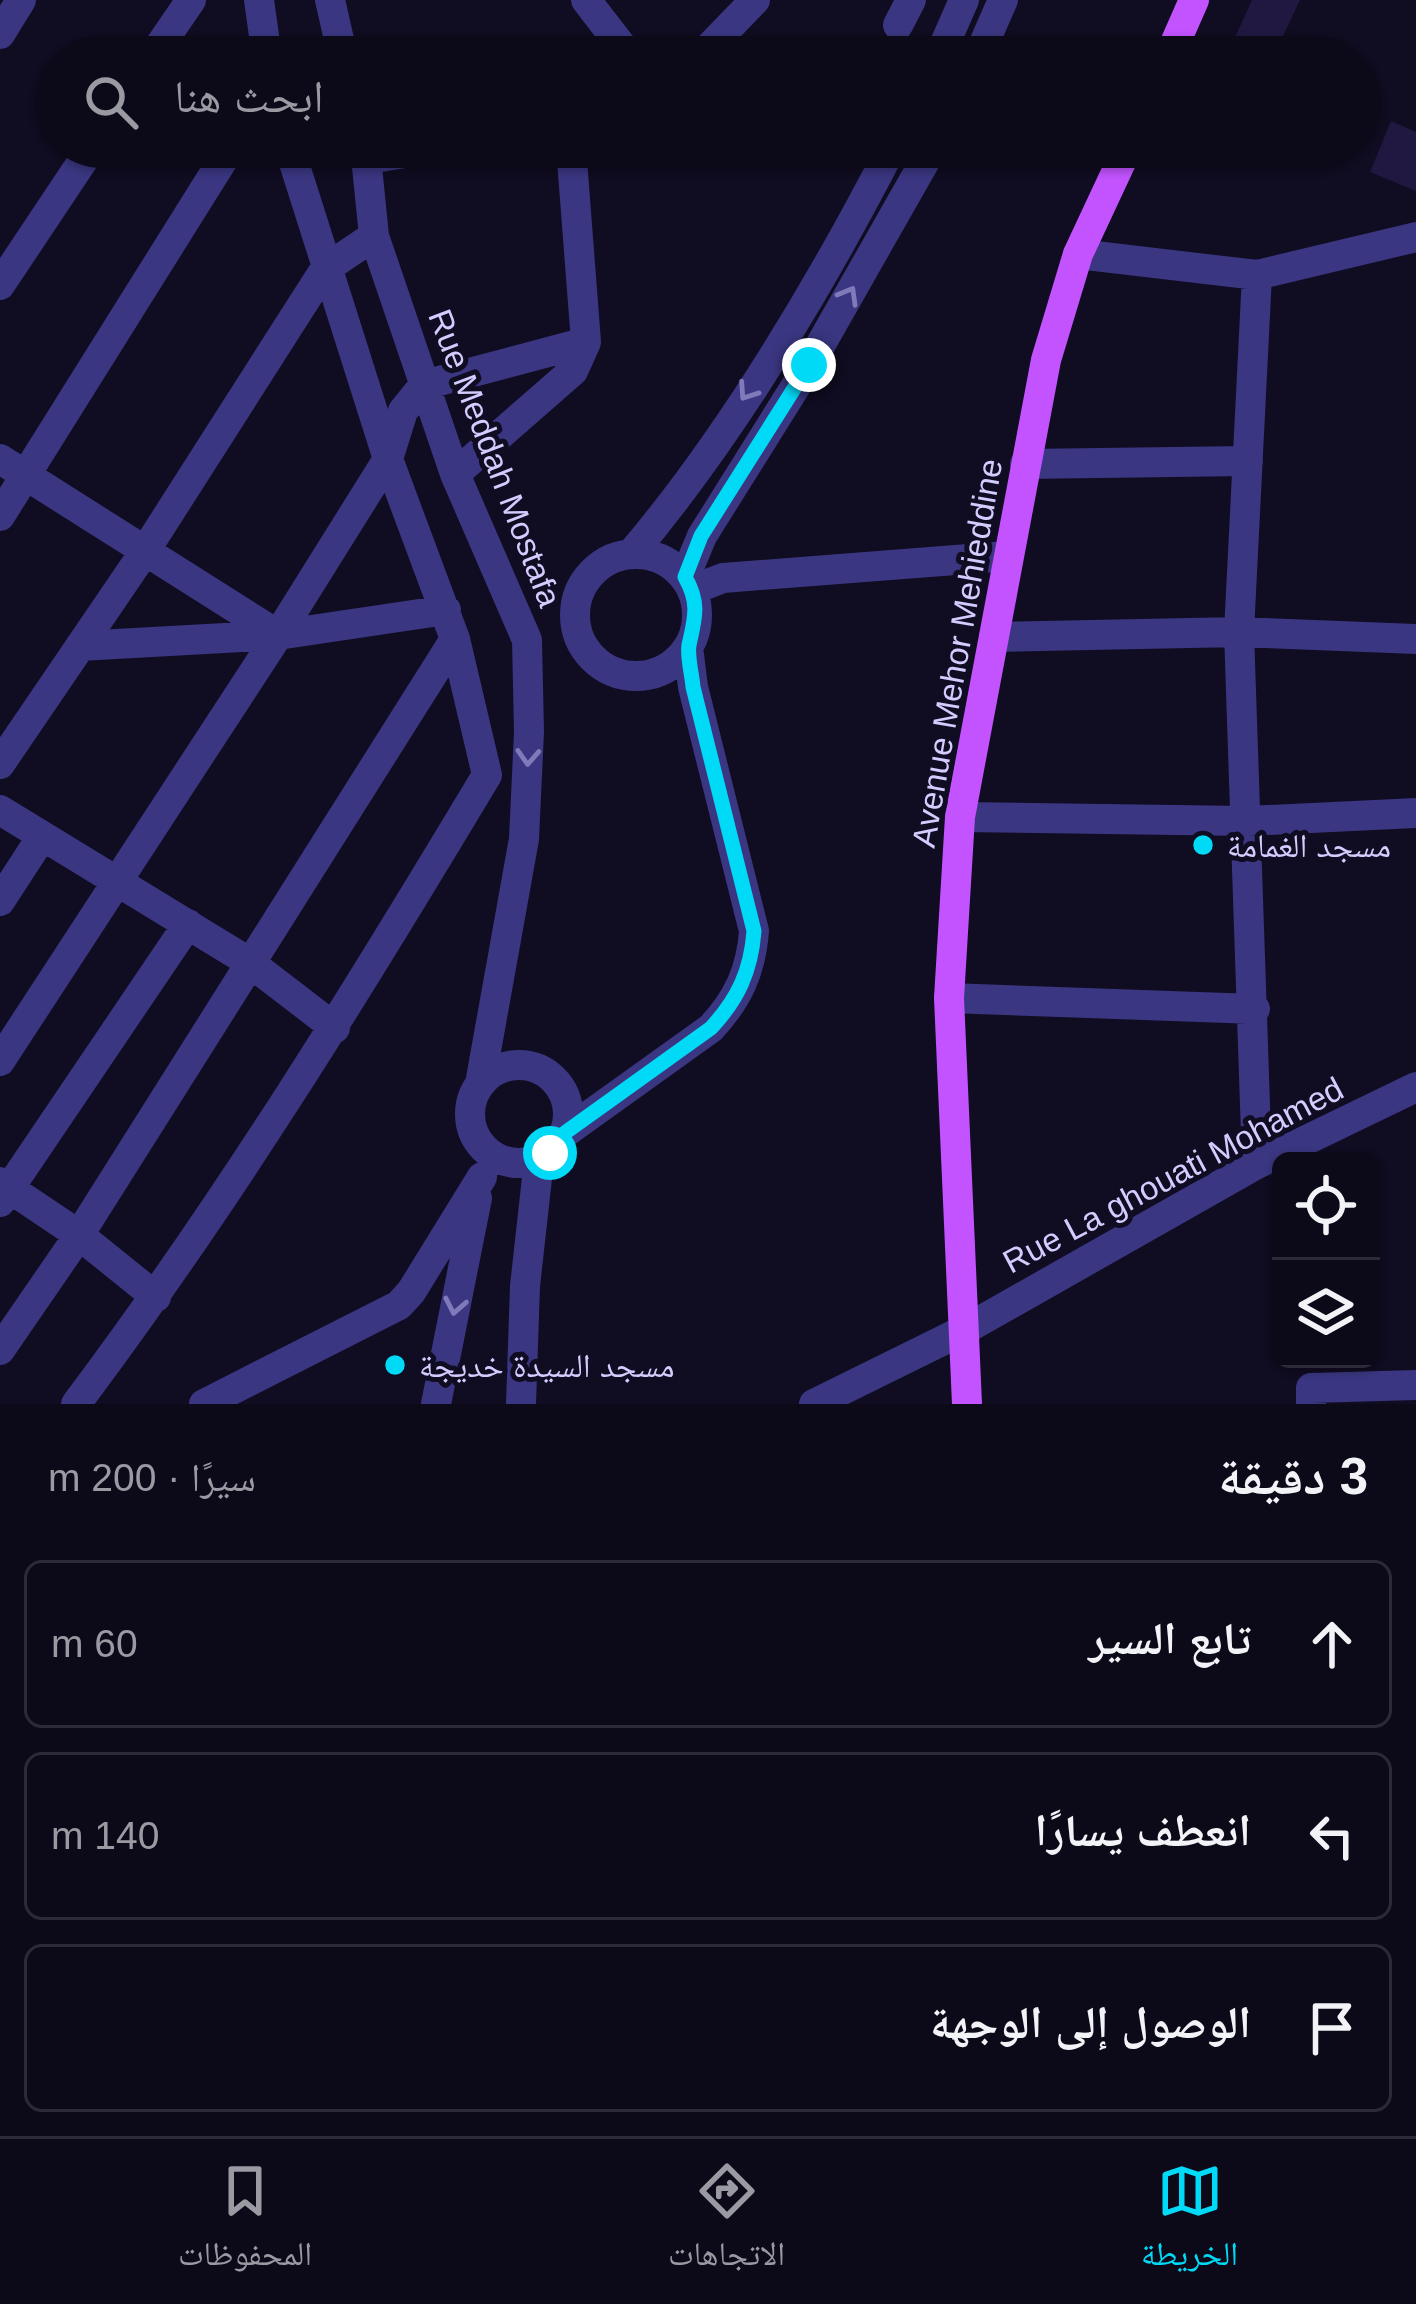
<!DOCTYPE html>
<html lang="ar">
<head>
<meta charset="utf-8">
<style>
  :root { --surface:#0c0919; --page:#1a1726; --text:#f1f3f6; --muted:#9a9aa2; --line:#2c2a38; --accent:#00daf7 }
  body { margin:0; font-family:Helvetica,"Noto Naskh Arabic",sans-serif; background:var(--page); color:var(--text); direction:rtl }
  .controls { position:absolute; right:36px; bottom:36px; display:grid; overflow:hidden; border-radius:18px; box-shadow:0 3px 9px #0004 }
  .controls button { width:108px; height:108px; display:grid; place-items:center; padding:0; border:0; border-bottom:3px solid var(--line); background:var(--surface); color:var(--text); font:60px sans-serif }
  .stop { position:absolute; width:36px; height:36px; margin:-27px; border:9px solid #00daf7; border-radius:50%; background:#fff }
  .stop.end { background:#00daf7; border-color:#fff; box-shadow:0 3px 12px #0008 }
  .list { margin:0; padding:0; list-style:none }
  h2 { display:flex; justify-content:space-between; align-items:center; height:156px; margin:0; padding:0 48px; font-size:51px }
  h2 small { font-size:39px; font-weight:400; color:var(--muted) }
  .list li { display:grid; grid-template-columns:78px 1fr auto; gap:36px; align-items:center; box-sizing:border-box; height:168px; margin:0 24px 24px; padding:0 24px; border:3px solid var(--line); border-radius:18px }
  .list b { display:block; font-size:45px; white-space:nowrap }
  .list em { font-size:39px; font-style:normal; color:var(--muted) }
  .icon { flex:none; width:66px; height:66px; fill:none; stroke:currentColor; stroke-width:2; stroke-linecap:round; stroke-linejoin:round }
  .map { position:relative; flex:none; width:1416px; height:1404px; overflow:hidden; direction:ltr }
  .search { position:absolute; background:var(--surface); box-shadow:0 3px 9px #0004; left:36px; right:36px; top:36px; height:132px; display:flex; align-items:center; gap:30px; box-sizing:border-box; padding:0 42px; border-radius:66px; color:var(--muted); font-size:45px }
  .sheet { height:732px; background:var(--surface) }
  nav { display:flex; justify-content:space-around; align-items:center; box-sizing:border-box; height:168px; border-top:3px solid var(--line); background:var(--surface); font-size:33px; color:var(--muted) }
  nav a { display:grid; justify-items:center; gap:6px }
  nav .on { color:var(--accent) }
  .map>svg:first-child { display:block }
  .building { fill:#211842 }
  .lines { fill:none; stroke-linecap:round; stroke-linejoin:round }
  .minor { stroke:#3a3681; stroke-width:30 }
  .major { stroke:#c253ff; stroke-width:30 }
  .oneway { stroke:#7f7aba }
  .route { stroke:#00daf7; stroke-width:15 }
  .poi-dot { fill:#00daf7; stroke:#100c21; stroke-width:4.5 }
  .labels { text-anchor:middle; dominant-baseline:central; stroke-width:10; stroke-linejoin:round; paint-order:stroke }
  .street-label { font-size:33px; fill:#d3ccff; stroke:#100c21 }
  .poi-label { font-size:33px; fill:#d3ccff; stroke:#100c21; text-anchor:start }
</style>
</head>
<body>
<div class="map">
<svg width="1416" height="1404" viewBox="0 0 1416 1404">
  <rect width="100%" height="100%" fill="#100c21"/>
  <path class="building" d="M1252,0h48l-27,57h-47z
    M1391,121l25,11v59l-46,-19z"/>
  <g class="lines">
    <path class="minor" d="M259,0l8,57
      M330,0l13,57
      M586,0l44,57
      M898,25l13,-25
      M0,34l21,-34
      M152,57l39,-57
      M700,57l55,-57
      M939,57l25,-57
      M978,57l25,-57
      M365,147l9,89 81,238 72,166 2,92 -5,107 -44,245
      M368,159l74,-12
      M1078,254l179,21 159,-38
      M1257,275l-18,357 18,532
      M0,285l92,-138
      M0,459l278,176
      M1025,464l223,-3
      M455,474l118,-103 13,-29 -15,-195
      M0,516l231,-369
      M632,553c99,-117 190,-270 260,-406
      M575 615a61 61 0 1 1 122 0a61 61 0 1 1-122 0Z
      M685,577l17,-41 107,-171 124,-218
      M692,590l31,-12 284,-22
      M994,637l245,-5 177,7
      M80,646l198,-11 168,-25
      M0,764l145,-213 180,-282 49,-33
      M0,810l249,152 86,66
      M960,817l287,4 169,-8
      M0,901l41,-63
      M949,998l306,11
      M0,1061l278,-426 110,-176 15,-48 21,-26 162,-43
      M470 1114a49 49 0 1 1 98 0a49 49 0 1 1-98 0Z
      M566,1132l145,-104c27,-29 40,-57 43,-97l-61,-244 -5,-40
      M0,1182l79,53 77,62
      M0,1202l188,-278
      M0,1350l79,-115 376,-596
      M76,1404c151,-201 282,-414 411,-629l-32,-136 -67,-180 -99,-312
      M204,1404l195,-99 12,-13 71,-115
      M436,1404l41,-206
      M521,1404l4,-118 14,-126
      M814,1404l152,-75 291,-165 159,-77
      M1311,1404v-16l105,-3"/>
    <path class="major" d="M1169,57l25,-57
      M967,1404l-18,-406 11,-181 86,-457 32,-106 50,-107"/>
  </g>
  <defs><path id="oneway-chevron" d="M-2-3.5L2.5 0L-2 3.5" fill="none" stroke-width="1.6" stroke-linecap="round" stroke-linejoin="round" transform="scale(3)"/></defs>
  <g class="oneway">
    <use href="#oneway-chevron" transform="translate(849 295) rotate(-60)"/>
    <use href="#oneway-chevron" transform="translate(747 392) rotate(124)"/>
    <use href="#oneway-chevron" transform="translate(528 757) rotate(93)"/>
    <use href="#oneway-chevron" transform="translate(455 1306) rotate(101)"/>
  </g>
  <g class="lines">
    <path class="route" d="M550,1153l16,-21 145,-104c27,-29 40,-57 43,-97l-61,-244c-1,-13 -6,-30 -4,-42 6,-27 11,-42 -4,-68l16,-41 108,-171"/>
  </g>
  <g class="poi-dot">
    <circle cx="1203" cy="845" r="12"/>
    <circle cx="395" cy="1365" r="12"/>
  </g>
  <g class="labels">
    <g class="street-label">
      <text transform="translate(495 458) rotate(69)">Rue Meddah Mostafa</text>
      <text transform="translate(957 653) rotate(-80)">Avenue Mehor Mehieddine</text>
      <text transform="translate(1173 1175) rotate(-28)">Rue La ghouati Mohamed</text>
    </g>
    <g class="poi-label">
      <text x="1227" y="845">مسجد الغمامة</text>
      <text x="419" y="1365">مسجد السيدة خديجة</text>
    </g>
  </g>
</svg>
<div class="controls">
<button><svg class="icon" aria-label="locate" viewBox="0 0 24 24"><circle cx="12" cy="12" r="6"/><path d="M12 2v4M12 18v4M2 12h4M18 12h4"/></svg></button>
<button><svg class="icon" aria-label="layers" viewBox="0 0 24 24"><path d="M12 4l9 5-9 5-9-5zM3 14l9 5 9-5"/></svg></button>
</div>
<div class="stop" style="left:550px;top:1153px"></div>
<div class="stop end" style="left:809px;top:365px"></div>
<div class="search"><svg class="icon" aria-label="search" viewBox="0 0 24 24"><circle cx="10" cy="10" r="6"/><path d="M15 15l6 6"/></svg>ابحث هنا</div>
</div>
<section class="sheet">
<h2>3 دقيقة<small>سيرًا · 200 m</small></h2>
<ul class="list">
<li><svg class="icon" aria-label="ahead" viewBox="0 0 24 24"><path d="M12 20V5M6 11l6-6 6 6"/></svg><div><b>تابع السير</b></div><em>60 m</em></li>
<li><svg class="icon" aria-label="left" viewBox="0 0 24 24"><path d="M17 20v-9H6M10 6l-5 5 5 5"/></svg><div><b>انعطف يسارًا</b></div><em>140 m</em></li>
<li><svg class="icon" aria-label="arrive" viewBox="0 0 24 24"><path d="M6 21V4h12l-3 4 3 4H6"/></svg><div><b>الوصول إلى الوجهة</b></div></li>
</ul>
</section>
<nav>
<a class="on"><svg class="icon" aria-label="map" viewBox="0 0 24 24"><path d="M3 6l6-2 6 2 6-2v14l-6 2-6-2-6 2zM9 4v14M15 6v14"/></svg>الخريطة</a>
<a><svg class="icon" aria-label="directions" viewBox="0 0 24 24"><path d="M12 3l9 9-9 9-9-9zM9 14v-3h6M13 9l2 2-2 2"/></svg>الاتجاهات</a>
<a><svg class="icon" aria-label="saved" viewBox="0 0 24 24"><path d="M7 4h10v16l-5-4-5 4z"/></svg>المحفوظات</a>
</nav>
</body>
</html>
